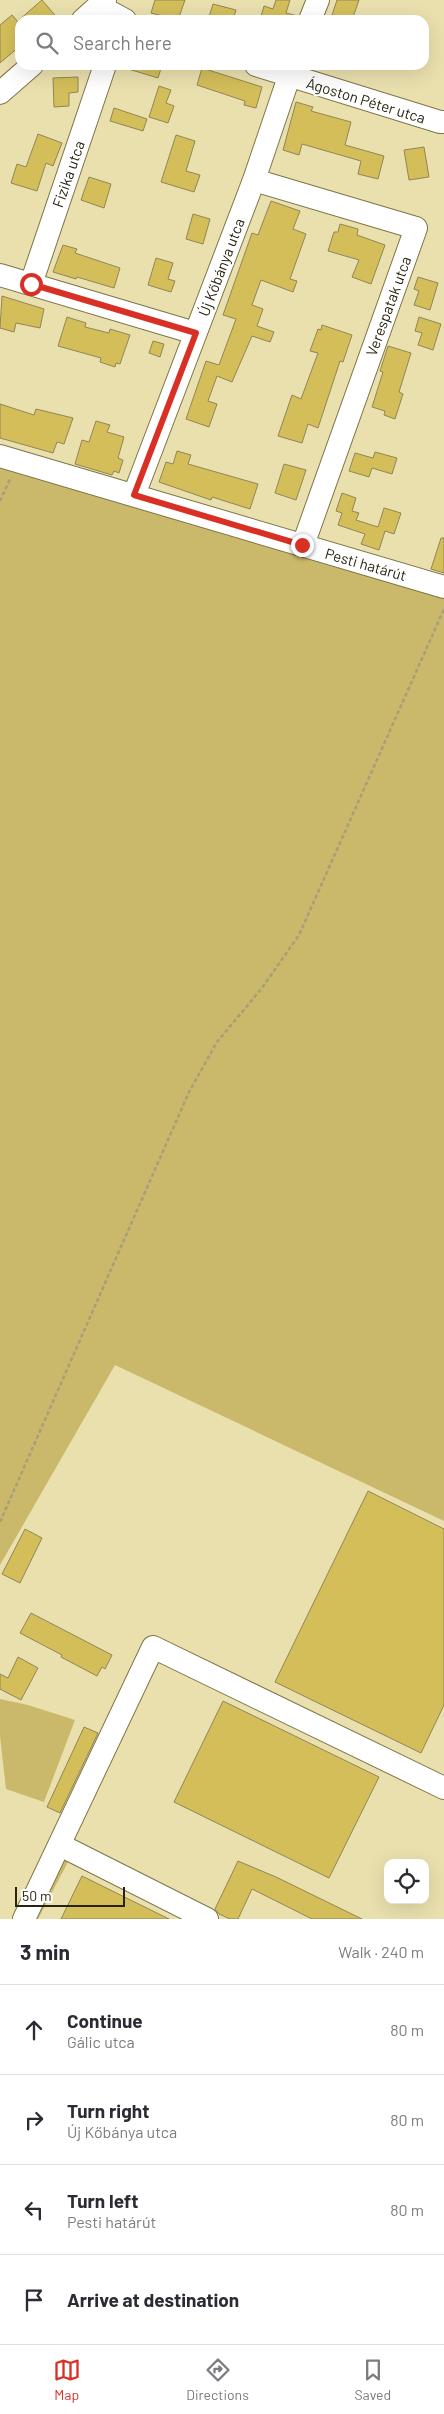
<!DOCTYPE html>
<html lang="en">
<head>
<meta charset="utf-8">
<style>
  :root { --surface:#fff; --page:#f7f7f7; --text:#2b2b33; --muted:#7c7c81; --line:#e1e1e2; --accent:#d93025 }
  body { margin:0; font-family:Barlow,sans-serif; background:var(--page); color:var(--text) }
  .controls { position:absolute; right:15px; bottom:15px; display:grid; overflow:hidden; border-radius:10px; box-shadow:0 5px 20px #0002 }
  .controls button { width:45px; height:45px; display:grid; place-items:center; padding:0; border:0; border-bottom:1px solid var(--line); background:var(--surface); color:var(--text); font:25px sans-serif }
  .scale { position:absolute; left:15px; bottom:12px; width:110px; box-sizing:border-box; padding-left:5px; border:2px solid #272310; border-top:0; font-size:14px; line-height:18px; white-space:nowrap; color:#272310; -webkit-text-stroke:4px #fff; paint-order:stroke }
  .stop { position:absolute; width:15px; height:15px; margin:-11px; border:4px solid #d93025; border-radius:50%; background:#fff }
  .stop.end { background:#d93025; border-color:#fff; box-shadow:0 1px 5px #0008 }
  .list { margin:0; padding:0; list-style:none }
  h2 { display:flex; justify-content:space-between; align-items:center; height:65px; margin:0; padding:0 20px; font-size:21px }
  h2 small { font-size:16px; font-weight:400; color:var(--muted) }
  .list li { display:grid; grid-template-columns:32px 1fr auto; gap:15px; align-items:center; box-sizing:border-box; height:90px; padding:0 20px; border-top:1px solid var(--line) }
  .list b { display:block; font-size:19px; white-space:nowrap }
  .list p { margin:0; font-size:16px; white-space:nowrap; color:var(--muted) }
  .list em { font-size:16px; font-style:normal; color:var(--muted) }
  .icon { flex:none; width:28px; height:28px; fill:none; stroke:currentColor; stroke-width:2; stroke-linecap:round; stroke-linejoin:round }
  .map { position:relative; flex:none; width:444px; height:1919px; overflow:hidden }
  .search { position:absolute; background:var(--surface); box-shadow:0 5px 20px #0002; left:15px; right:15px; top:15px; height:55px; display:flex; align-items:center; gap:12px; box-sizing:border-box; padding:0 18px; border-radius:15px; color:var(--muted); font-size:19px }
  .sheet { height:425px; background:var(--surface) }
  nav { display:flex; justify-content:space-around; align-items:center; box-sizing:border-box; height:70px; border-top:1px solid var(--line); background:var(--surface); font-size:14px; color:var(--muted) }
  nav a { display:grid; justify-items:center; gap:2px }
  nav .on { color:var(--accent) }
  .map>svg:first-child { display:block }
  .green { fill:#cab96a }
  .building { fill:#d3be5a; stroke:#908657 }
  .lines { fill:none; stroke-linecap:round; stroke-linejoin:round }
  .minor-casing { stroke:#7e7547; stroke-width:24 }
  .path { stroke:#a79f78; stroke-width:2.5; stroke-dasharray:4 2.5; stroke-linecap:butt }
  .minor { stroke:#fff; stroke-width:22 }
  .route { stroke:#d93025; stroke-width:6 }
  .labels { text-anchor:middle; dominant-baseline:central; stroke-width:4; stroke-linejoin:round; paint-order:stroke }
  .street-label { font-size:15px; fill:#272310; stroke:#fff }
</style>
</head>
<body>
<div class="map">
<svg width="444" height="1919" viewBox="0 0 444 1919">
  <rect width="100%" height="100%" fill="#eae0ae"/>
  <path class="green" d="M0,465l444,129v927l-329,-156 -115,200z
    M0,1699l28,6 47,15 -31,82 -38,-13 -6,-53z
    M62,1847l6,15 -30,57h-13z"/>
  <path class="building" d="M42,0l17,20h-40z
    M155,0h30l-7,20 -27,-7z
    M276,0h14l-4,13 12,3 -1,4h-37l4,-14 9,3z
    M337,0h22l-7,20 -20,-5z
    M213,4l23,6 -3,10h-25z
    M12,15l8,9v22l-20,17v-38z
    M126,65h36l-4,13 -33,-10z
    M202,68l60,19 -6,21 -12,-3 1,-4 -48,-16z
    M78,77v15l-9,1v13l-15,1 -1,-29z
    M159,86l12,4 -5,13 8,3 -6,17 -19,-6z
    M296,102l17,5 -2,4 40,11 -6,23 39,11 -6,23 -20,-5 3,-13 -59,-17 -3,11 -16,-5z
    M114,108l33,11 -4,12 -33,-10z
    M38,134l24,9 -9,23 -7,-3 -9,28 -26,-8 6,-19 9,3z
    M176,135l19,6 -9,30 14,4 -6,17 -33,-10z
    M424,147l5,30 -20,3 -5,-30z
    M89,177l22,7 -7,24 -23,-8z
    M271,201l29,10 -7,18 13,5 -16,45 7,2 -4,11 -32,-12 -9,25 11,4 -6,17 17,6 -4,10 -18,-6 -20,46 -15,-6 -9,25 9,3 -8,23 -23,-8 20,-58 13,4 17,-46 -13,-4 29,-82 6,2z
    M193,214l17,5 -7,25 -17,-5z
    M340,224l18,5 -1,6 28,10 -14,39 -19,-7 7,-17 -31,-9 6,-19h4z
    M63,245l14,4 -2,4 45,15 -6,20 -37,-11 -1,2 -23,-7z
    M156,258l17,5 -5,16 7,2 -4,11 -23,-7z
    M418,277l20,6 -8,27 -16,-5 5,-14 -5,-2z
    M2,296l42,13 -4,19 -24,-5 -2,9 -14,-4z
    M67,317l19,6 -1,4 24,6 1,-4 20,6 -10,29 -4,-1 -1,4 -15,-5 1,-4 -43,-12z
    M419,317l22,7 -8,26 -15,-5 4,-12 -7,-2z
    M322,325l30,10 -9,27 -3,-1 -22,67 -10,-4 -6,19 -24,-7 14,-41 9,4 17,-46 -8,-2 8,-22 3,1z
    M153,341l11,3 -4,13 -11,-4z
    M388,346l23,7 -12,39 4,2 -8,25 -11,-4 1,-4 -13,-4 11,-35 -3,-1z
    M0,404l34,11 2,-6 37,9 -9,26 -7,-2 -4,11 -53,-15z
    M96,421l14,4 -3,7 17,5 -6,21 5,2 -4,13 -5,-2 -2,4 -37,-11 7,-24 7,2z
    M177,451l14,4 -3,9 70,20 -8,25 -38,-12 -1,3 -52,-18 7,-20 7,2z
    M375,452l22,6 -5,16 -20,-6 -3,9 -20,-6 6,-18 18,5z
    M284,464l22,6 -10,30 -21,-7z
    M342,493l14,5 -4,13 7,2 -3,7 22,7 6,-19 17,5 -7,21 -9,-3 -6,19 -18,-6 4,-10 -27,-9 4,-12 -6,-2z
    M441,538h3v35l-13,-4z
    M368,1491l76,38v176l-23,48 -146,-71z
    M25,1529l17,9 -22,45 -18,-9z
    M31,1613l81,42 -7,14 -3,-2 -5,9 -36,-19 1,-2 -42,-22z
    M18,1657l20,11 -17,32 -21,-11v-15l8,4z
    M223,1701l156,76 -50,101 -155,-76z
    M84,1727l14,6 -38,80 -13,-6z
    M238,1861l38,16 86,42h-50l-60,-30 -14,30h-8l-11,-5 -4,-5z
    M82,1876l87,43h-108z"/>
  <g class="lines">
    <defs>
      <path id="minor" d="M99,6l26,14
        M83,20l22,-20
        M310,20l8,-20
        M256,65l184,57h4
        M0,93l32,-28
        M254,180l162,48 -113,317
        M0,275l195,58
        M31,284l74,-219
        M0,456l444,131
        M134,495l120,-315 39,-115
        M60,1845l147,74
        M24,1919l129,-272 291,141"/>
    </defs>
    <use href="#minor" class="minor-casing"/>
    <path class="path" d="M0,501l11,-24
      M0,1522l189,-430 28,-50 45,-54 37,-53 145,-326"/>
    <use href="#minor" class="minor"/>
  </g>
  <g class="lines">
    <path class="route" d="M31,284l165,49 -62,162 168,50"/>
  </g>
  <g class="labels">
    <g class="street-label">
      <text transform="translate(366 100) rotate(17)">Ágoston Péter utca</text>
      <text transform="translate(68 174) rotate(-71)">Fizika utca</text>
      <text transform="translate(221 267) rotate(-69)">Új Kőbánya utca</text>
      <text transform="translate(388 306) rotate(-70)">Verespatak utca</text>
      <text transform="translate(366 564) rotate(16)">Pesti határút</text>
    </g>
  </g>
</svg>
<div class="controls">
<button><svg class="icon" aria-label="locate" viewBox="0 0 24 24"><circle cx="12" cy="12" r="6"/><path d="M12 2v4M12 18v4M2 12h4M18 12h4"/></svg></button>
</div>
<div class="scale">50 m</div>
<div class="stop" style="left:31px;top:284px"></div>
<div class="stop end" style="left:302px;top:545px"></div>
<div class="search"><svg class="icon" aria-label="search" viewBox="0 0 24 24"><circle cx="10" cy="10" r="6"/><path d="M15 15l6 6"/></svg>Search here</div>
</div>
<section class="sheet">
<h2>3 min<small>Walk · 240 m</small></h2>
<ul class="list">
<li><svg class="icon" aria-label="ahead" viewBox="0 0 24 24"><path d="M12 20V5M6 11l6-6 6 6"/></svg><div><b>Continue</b><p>Gálic utca</p></div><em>80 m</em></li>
<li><svg class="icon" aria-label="right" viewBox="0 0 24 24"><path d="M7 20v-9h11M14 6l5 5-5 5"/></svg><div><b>Turn right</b><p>Új Kőbánya utca</p></div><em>80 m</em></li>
<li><svg class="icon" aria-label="left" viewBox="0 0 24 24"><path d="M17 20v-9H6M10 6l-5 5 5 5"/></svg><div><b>Turn left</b><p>Pesti határút</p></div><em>80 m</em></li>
<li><svg class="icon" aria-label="arrive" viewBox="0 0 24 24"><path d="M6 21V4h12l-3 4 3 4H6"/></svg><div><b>Arrive at destination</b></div></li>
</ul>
</section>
<nav>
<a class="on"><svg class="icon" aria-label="map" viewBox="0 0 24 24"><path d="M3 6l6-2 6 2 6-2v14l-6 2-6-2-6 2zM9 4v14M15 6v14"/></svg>Map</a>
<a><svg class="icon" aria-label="directions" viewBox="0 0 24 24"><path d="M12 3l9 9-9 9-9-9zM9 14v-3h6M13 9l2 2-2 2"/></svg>Directions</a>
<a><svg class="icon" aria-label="saved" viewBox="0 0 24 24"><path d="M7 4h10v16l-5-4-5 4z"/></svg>Saved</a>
</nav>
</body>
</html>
